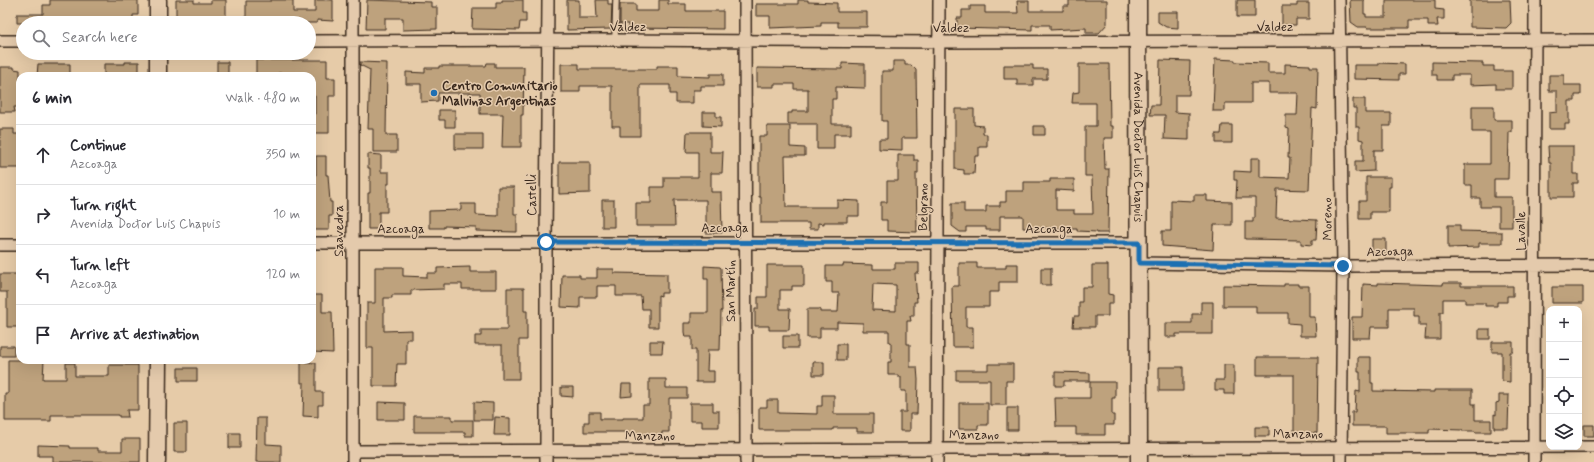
<!DOCTYPE html>
<html lang="en">
<head>
<meta charset="utf-8">
<style>
  :root { --surface:#fff; --page:#f7f7f7; --text:#2b2b33; --muted:#7c7c81; --line:#e1e1e2 }
  body { margin:0; font-family:Mynerve,sans-serif; background:var(--page); color:var(--text) }
  .controls { position:absolute; right:12px; bottom:12px; display:grid; overflow:hidden; border-radius:8px; box-shadow:0 4px 16px #0002 }
  .controls button { width:36px; height:36px; display:grid; place-items:center; padding:0; border:0; border-bottom:1px solid var(--line); background:var(--surface); color:var(--text); font:20px sans-serif }
  .stop { position:absolute; width:12px; height:12px; margin:-9px; border:3px solid #1f6fb2; border-radius:50%; background:#fff }
  .stop.end { background:#1f6fb2; border-color:#fff; box-shadow:0 1px 4px #0008 }
  .list { margin:0; padding:0; list-style:none }
  h2 { display:flex; justify-content:space-between; align-items:center; height:52px; margin:0; padding:0 16px; font-size:17px }
  h2 small { font-size:13px; font-weight:400; color:var(--muted) }
  .list li { display:grid; grid-template-columns:26px 1fr auto; gap:12px; align-items:center; box-sizing:border-box; height:60px; padding:0 16px; border-top:1px solid var(--line) }
  .list b { display:block; font-size:15px; white-space:nowrap }
  .list p { margin:0; font-size:13px; white-space:nowrap; color:var(--muted) }
  .list em { font-size:13px; font-style:normal; color:var(--muted) }
  .icon { flex:none; width:22px; height:22px; fill:none; stroke:currentColor; stroke-width:2; stroke-linecap:round; stroke-linejoin:round }
  .map { position:relative; flex:none; width:1594px; height:462px; overflow:hidden }
  .search { position:absolute; background:var(--surface); box-shadow:0 4px 16px #0002; left:16px; top:16px; width:300px; height:44px; display:flex; align-items:center; gap:10px; box-sizing:border-box; padding:0 14px; border-radius:22px; color:var(--muted); font-size:15px }
  .panel { position:absolute; background:var(--surface); box-shadow:0 4px 16px #0002; left:16px; top:72px; width:300px; height:292px; border-radius:12px }
  .map>svg:first-child { display:block }
  .building { fill:#bea27d; stroke:#3b2a1e; fill-rule:evenodd }
  .lines { fill:none; stroke-linecap:round; stroke-linejoin:round }
  .service-casing { stroke:#3b2a1e; stroke-width:8 }
  .minor-casing { stroke:#3b2a1e; stroke-width:14 }
  .secondary-casing { stroke:#3b2a1e; stroke-width:19 }
  .service { stroke:#e4caac; stroke-width:5.5 }
  .minor { stroke:#e4caac; stroke-width:11 }
  .secondary { stroke:#e4caac; stroke-width:16 }
  .route { stroke:#1f6fb2; stroke-width:5 }
  .poi-dot { fill:#1f6fb2; stroke:#e4caac; stroke-width:1.5 }
  .labels { text-anchor:middle; dominant-baseline:central; stroke-width:3; stroke-linejoin:round; paint-order:stroke }
  .street-label { font-size:13px; fill:#3b2a1e; stroke:#e4caac }
  .poi-label { font-size:13px; font-weight:bold; fill:#3b2a1e; stroke:#e4caac; text-anchor:start }
</style>
</head>
<body>
<div class="map">
<svg width="1594" height="462" viewBox="0 0 1594 462">
  <rect width="100%" height="100%" fill="#e6cba8"/>
  <filter id="ink" filterUnits="userSpaceOnUse"><feTurbulence type="fractalNoise" baseFrequency=".025" numOctaves="2"/><feDisplacementMap in="SourceGraphic" scale="8" xChannelSelector="R" yChannelSelector="G"/><feConvolveMatrix kernelMatrix="1 2 1 2 8 2 1 2 1" color-interpolation-filters="sRGB"/></filter>
  <g filter="url(#ink)">
    <path class="building" d="M50,0h88v15h-5v8h-28v-3h-17v3h-71v-9h26v-9h7z
      M176,0h18v3h17v-3h15v23h-15v-2h-6v-3h-29z
      M271,0h22v12h22v-12h18v21l-16,-1v3h-46v-2h-25v-20h25z
      M367,0l64,2v5h6v22l-34,1v-12h-18v11h-19z
      M502,0h21v13h3v9h-6l-1,8 -47,-1 1,-21h23v-6h6z
      M567,0h12v18h18l-1,-18h12v4h4l-1,25 -44,1z
      M659,0h9v4h18v7h37v18l-95,-1v-4h-8v-20h16v7h23z
      M798,0h10v2l29,1v9h30v15h-29v-5h-17v4l-51,2v-12h-14v-12h42z
      M1069,0h38v24l-8,9h-13v-5l-36,2v-5h-18v5l-75,-2v-10h5v-8h8v-4h15v7h33l-1,-12h12v10h34v-5h6z
      M1237,0h18v17h-18z
      M1350,0h14v14h2v3h20v-17h49v9l9,1v9h-7l1,7h-10v-6h-19v8h-42v-1h-9l-7,-5z
      M1470,0h40l1,23 -5,5 -36,-1z
      M1297,3h12v16h-13v6h-14v-19h15z
      M1158,12h20v16l-12,-1 -8,-5z
      M1215,59l20,1v2l33,1v10h17v-9l25,1v2h8l-1,42 -5,-1 -3,82 -32,-1 -1,29 41,2 -1,20h-4v5l-11,-1v-4l-56,-1v-17h8v-4h2v-20h-19l1,-18h-3v-9l17,1v-14h9v19l29,1 1,-20h-2l1,-29 -3,-1v-13h11l1,-22h-29v-10h-18v20h-26v8h-12z
      M256,60h71v18h8v18h-6v37h-16v-19h2v-18h-3v-20h-11v-3h-23v3h-22z
      M1160,60l30,1 -1,34h-14v17l14,1v27l-25,-1 1,-24h-15l1,-10h8z
      M893,61h12v4h6l5,5 1,68h-15v12l-23,-1v-10h8v-18h-5v-50h11z
      M125,62h14v14h-35v-12h21z
      M217,62h11v13h-11z
      M360,62l27,1 -1,72h11v17h-24v-23h-5l2,-59 -10,-5z
      M1432,62l51,1v3h11v5h18v18h-16v-5l-26,1v-10h-18v5h-15v-5h-5z
      M487,63h8v4h29l-1,48h-2v32h-19l1,-33h-23v-21h-42v8l-17,1v-18h-15v-12l19,1v-5h14v-2h47z
      M842,63l23,1v24l-29,-1v12h-4v25h19v10h-17v15h-17v-25h-29v-11h4v-2h16v-22h-14v-5h-20v3h-17v-19l85,1z
      M1379,63l26,1v10h-6v6l-45,-1v-14h25z
      M38,64h32v12h-33z
      M561,64h18v5h78v-3h21v10l32,1v-3h13v12h-22v4h-8v13h-17v-9h-6v-9h-30v51h-20v-10h-8v-40h-32v6h-19z
      M1079,64h30l1,62h3v12h-9l1,31h4l-1,64h-11v-1l-20,-1v-3h-54v-12h-23v14h-14v-3h-20v5h-6l-8,-6v-23h12v9h22v-6h14v-4h6v-11h18v-9h26v-3h24v12l-18,-1v20h18v4h19l-1,-38h-7v-50h11v-23h-24l1,-10 6,-1z
      M1004,65h29v4h14v10h-14v6h-16v-6h-13z
      M0,67h14v2l6,1v37h-6l1,5h-15z
      M1549,75h15v10h17v10h-6v6h-6v23h-4v5h-16v-16l8,-1v-21h-8z
      M1353,99h12v14h26v13h-8v24h-9v21l-19,1v-11h8v-21l-4,-1v-12h-3v-19h-3z
      M1472,106h22v14h18v12h-3l-1,47h-14v18h18v30h-13v-20h-19v-9h-8v-13h-7v-21h25v-32h-18z
      M955,109h19v16l9,1v8h4v13h-8v9h-4l-1,18h-10v-4l-9,-1z
      M439,110h16v17h-10v-7h-6z
      M703,112h13v5h5v10l-18,-1z
      M1222,125h10v18h-16v-9h5z
      M767,126h23v21l15,1v8h-20l1,51h51v-7l22,1v15h-12v6h-23v2l-6,-1v6h-9v-6h-48v-26h-2v-61h8z
      M1034,126h11v9h-11z
      M0,129h14v5h6v34h-20z
      M687,132h23v20h13l-1,21h-11v19h10l1,41h-16v-33h-32l1,26h-39v-23h15v-16h13v-10h34v-25h-12z
      M455,134h28v15h-28z
      M1548,146h25v28h5v9h-5v14h-22v-34h-2z
      M368,154l13,1v17h8v12h-2v28h-8v17h-11v-36h2v-25h-2z
      M898,155h16v5h4v13h-2l1,59 -30,-1v-11h-6v-18h6v-21h11z
      M316,156h10v19h2l2,27h2v14h-3v14h-17v-55h4z
      M559,162h31v31l-31,1z
      M1366,177h25v10h-2v25h-19v7h-11v-18h7z
      M498,187h16v27h3v18l-41,-1v-4l-32,-1v2h-15v-17l32,-1v-6h15v11l22,1z
      M1194,195h13v6l25,1v23h-18l-1,25 -51,-4v-15h9v-31l23,1z
      M602,200h12v27h-12z
      M1448,225h12v6l42,1v11h-23v4l-31,1z
      M1372,239h14v14h-14z
      M895,263h24v10h-4l2,29h-3v14h-4l1,5h-4v23h3v23h7l1,13 -1,34h-7v17h-10v-19h6v-21h-5v-14h-3v-2h-10v-13h3v-20h-2v-11h-26v-8l-26,-1v6h-17v10h-13v-29h13v3h18l1,-19h-7v-11h-6v-16h17v-2l30,1v4h22zM873,284l23,1v26l-24,-1z
      M959,263h18v5h29v-4h12v18h-19v10h-10v15h-23v20h7v20h-20l-1,-61h7z
      M767,265h37v21h-12v4h-12v19h10l-1,21h-20v-4h-14v-17h3v-12h9z
      M1092,265h16v29l5,1v9h-5v12h-13v11h-22l1,-11h5v-14h3v-15h10z
      M704,266l16,1 1,1 1,43h-1l-1,39h-12l-1,21h7v11h-18v-32h-4v-13h-7l-1,-5v-9h7v-10h17v-34h-4z
      M375,267h28v9l24,1v-4h10v-5l33,-1v5h26v17h-34v-5h-18v5l-33,1v5h-19v3h-8v33l28,-1v9h-6v25h-9l-1,22h-23v-38h-6v-45h8z
      M1041,268h10v17h-10z
      M597,269h17v4l53,1v19h-6v3l-3,-1v32h-9v-18h-7l-1,-13h-25v-10h-19v11h-17v11l-19,-1 1,-32h18v3h17z
      M0,274h20v53h-13v-35h-7z
      M1378,283l65,2v-2h18v3h52v10h-6v6h-10v4h-12v-3h-20v-4h-22v13h-3v27h-15l1,-13h-7v-10h-5v-8h-25v19h-18l-1,11h-18v-21h10l1,-33 15,1z
      M1284,284h14v2h11v31h6l1,19h-16v-12l-12,-1v-10h-32v-7h-33v-21l61,1z
      M1552,287h31v16h-31z
      M507,288h17v23h3v29h-8v39h-17v-34h-27v-9h6v-6h26z
      M312,295h10v17h10l1,41 -21,-1z
      M1201,302h12v32h-37v3h-11v-14h27v-9h9z
      M1479,329h11v10h-11z
      M783,336h15v12h-15z
      M650,341h13l-1,12h-12z
      M1492,342h21v10h-3v30l-8,-1v-29h-10z
      M837,344h9v16h-9z
      M0,346h14v10h-14z
      M1257,357h61l-1,76h-23v-58h-37z
      M1358,357h13v26h2v8l61,1v-2h38v14h3v16h16v12h-16v-1h-13v-1l-33,-1v4h-43v-7h-34v-14h3l1,-21 4,1v-20h-2z
      M8,360h36l-1,19h23v-16h9v13h34v-11h29v45h-11l1,7h-9v-2h-68v6h-46v-27h3z
      M301,362l15,1v29h7v13h-5v12l-15,-1 1,-33h-3z
      M813,362h11v13h-11z
      M988,364h25v17h-7v24h-16v-25h-34v-10h32z
      M1224,365h10v29h-10v-4h-9v-10h9z
      M1159,367h24v24h-24z
      M178,368h19v13h-19z
      M1055,372l35,1v8h-26v5h-9z
      M649,379h17v9h21v10h-18v34h-7v3l-30,-1v-1l-9,-1h-39v-10h5v-10h11v7h23v-1h20v-13h6z
      M1090,382h25v16h-3v17h2v10h-9v10h-29v-8h-20l-1,-29h35z
      M622,384h10v12l-11,1z
      M561,387h12v10l-12,-1z
      M822,395h12v19h39v18h-16v-4h-24v2h-74v-23h8v-7h11v13l39,1v-8h5z
      M1499,395h10l-1,33h-14v-14l2,1v-12l3,-1z
      M378,402l27,1v17h-27z
      M474,402l19,1v17h-19z
      M690,403h23v8h6v16h-17v-6h-12z
      M959,403h29v22h-10v4h-19z
      M1007,408h11v22h-11z
      M414,416h38v4h21v16h-8v-4h-51z
      M495,417l15,1v17h-16z
      M257,418h9v26l15,1v17h-25z
      M174,423h13v29h-13z
      M1584,425h10v11h-10z
      M1255,427h14v9h-14z
      M229,433h11v15h-11z
      M122,439h18v23h-87v-6h-15v-11l32,1v2h28v3h24z"/>
    <g class="lines">
      <defs>
        <path id="service" d="M615,40l1,-40"/>
        <path id="minor" d="M353,0v462
          M745,0l1,462
          M1339,0l4,266 -2,196
          M0,41h23
          M309,41l306,-1 324,2 655,-2
          M312,243h827
          M0,245h20
          M1139,263l204,3 251,-1
          M353,451l1241,-4
          M546,462v-220l2,-242
          M937,462l2,-462
          M1534,462l1,-462"/>
        <g id="secondary">
          <path d="M158,0v23"/>
          <path id="s1" d="M1138,0l1,462"/>
          <path d="M158,76v-23"/>
          <path d="M157,462l1,-102"/>
        </g>
      </defs>
      <use href="#service" class="service-casing"/>
      <use href="#minor" class="minor-casing"/>
      <use href="#secondary" class="secondary-casing"/>
      <use href="#service" class="service"/>
      <use href="#minor" class="minor"/>
      <use href="#secondary" class="secondary"/>
    </g>
  </g>
  <g class="lines" filter="url(#ink)">
    <path class="route" d="M546,242l593,1v20l204,3"/>
  </g>
  <circle class="poi-dot" cx="434" cy="93" r="4"/>
  <g class="labels">
    <g class="street-label">
      <text x="628" y="27">Valdez</text>
      <text x="1275" y="27">Valdez</text>
      <text x="951" y="28">Valdez</text>
      <text stroke="none"><textPath href="#s1" startOffset="147">Avenida Doctor Luis Chapuis</textPath></text>
      <text transform="translate(532 195) rotate(-90)">Castelli</text>
      <text transform="translate(924 207) rotate(-89)">Belgrano</text>
      <text transform="translate(1328 219) rotate(-91)">Moreno</text>
      <text x="725" y="228">Azcoaga</text>
      <text x="401" y="229">Azcoaga</text>
      <text x="1049" y="229">Azcoaga</text>
      <text transform="translate(339 231) rotate(-90)">Saavedra</text>
      <text transform="translate(1521 231) rotate(-90)">Lavalle</text>
      <text transform="translate(1390 252) rotate(-1)">Azcoaga</text>
      <text transform="translate(731 291) rotate(-90)">San Martín</text>
      <text x="1298" y="434">Manzano</text>
      <text x="974" y="435">Manzano</text>
      <text x="650" y="436">Manzano</text>
    </g>
    <g class="poi-label">
      <text x="442" y="86">Centro Comunitario<tspan x="442" dy="15">Malvinas Argentinas</tspan></text>
    </g>
  </g>
</svg>
<div class="controls">
<button>+</button>
<button>−</button>
<button><svg class="icon" aria-label="locate" viewBox="0 0 24 24"><circle cx="12" cy="12" r="6"/><path d="M12 2v4M12 18v4M2 12h4M18 12h4"/></svg></button>
<button><svg class="icon" aria-label="layers" viewBox="0 0 24 24"><path d="M12 4l9 5-9 5-9-5zM3 14l9 5 9-5"/></svg></button>
</div>
<div class="stop" style="left:546px;top:242px"></div>
<div class="stop end" style="left:1343px;top:266px"></div>
<div class="search"><svg class="icon" aria-label="search" viewBox="0 0 24 24"><circle cx="10" cy="10" r="6"/><path d="M15 15l6 6"/></svg>Search here</div>
<section class="panel">
<h2>6 min<small>Walk · 480 m</small></h2>
<ul class="list">
<li><svg class="icon" aria-label="ahead" viewBox="0 0 24 24"><path d="M12 20V5M6 11l6-6 6 6"/></svg><div><b>Continue</b><p>Azcoaga</p></div><em>350 m</em></li>
<li><svg class="icon" aria-label="right" viewBox="0 0 24 24"><path d="M7 20v-9h11M14 6l5 5-5 5"/></svg><div><b>Turn right</b><p>Avenida Doctor Luis Chapuis</p></div><em>10 m</em></li>
<li><svg class="icon" aria-label="left" viewBox="0 0 24 24"><path d="M17 20v-9H6M10 6l-5 5 5 5"/></svg><div><b>Turn left</b><p>Azcoaga</p></div><em>120 m</em></li>
<li><svg class="icon" aria-label="arrive" viewBox="0 0 24 24"><path d="M6 21V4h12l-3 4 3 4H6"/></svg><div><b>Arrive at destination</b></div></li>
</ul>
</section>
</div>
</body>
</html>
